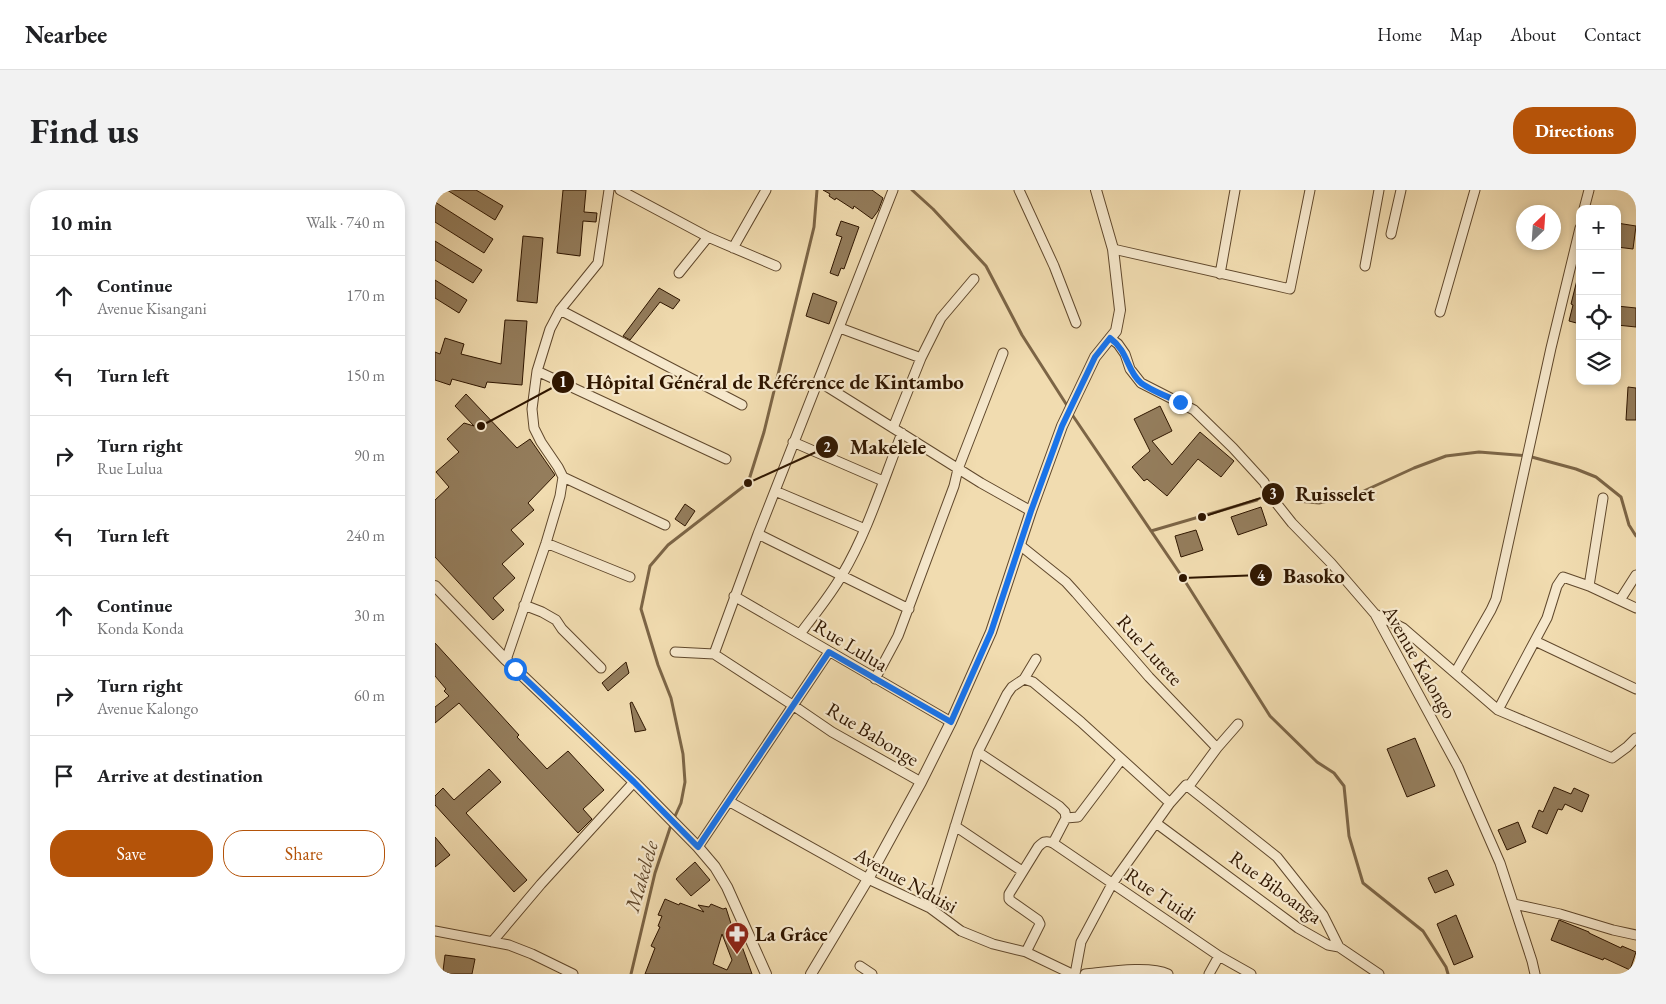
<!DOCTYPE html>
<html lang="en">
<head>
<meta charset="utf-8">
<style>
  :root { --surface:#fff; --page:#f2f2f2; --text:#202124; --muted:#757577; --line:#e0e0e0; --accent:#b45309 }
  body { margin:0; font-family:"EB Garamond",serif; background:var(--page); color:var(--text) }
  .controls { position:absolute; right:15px; top:15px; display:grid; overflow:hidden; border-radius:10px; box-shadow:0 2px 8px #0003 }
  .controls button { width:45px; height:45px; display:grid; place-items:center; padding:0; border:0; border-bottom:1px solid var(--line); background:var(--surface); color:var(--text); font:25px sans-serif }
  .compass { position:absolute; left:1081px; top:15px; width:45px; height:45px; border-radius:50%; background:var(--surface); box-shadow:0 2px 8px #0003; rotate:25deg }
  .stop { position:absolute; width:15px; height:15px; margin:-11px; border:4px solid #1a73e8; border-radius:50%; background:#fff }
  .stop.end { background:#1a73e8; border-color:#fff; box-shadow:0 1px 5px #0008 }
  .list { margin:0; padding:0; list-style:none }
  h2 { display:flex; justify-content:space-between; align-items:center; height:65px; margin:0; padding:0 20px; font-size:21px }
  h2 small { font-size:16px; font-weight:400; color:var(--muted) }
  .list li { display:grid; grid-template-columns:32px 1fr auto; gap:15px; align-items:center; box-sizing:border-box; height:80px; padding:0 20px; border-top:1px solid var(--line) }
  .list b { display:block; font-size:19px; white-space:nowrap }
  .list p { margin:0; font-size:16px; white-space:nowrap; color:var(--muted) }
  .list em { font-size:16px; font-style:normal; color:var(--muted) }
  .actions { display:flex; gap:10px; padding:15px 20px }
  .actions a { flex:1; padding:11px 0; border:1px solid var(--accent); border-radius:20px; text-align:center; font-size:18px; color:var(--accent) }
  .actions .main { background:var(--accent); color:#fff }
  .icon { flex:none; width:28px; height:28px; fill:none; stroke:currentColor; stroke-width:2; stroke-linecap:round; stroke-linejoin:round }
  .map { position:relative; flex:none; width:1201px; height:784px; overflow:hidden; border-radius:20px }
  header { display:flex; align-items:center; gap:30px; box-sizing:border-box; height:70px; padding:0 25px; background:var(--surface); border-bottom:1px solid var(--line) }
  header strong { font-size:24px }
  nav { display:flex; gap:28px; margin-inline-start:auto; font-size:18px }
  .intro { display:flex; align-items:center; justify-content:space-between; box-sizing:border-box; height:120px; padding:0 30px }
  h1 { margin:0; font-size:35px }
  .button { padding:12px 22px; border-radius:20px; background:var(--accent); color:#fff; font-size:18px; font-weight:700 }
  main { display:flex; gap:30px; padding:0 30px }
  aside { flex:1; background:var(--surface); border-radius:20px; box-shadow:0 2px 8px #0003 }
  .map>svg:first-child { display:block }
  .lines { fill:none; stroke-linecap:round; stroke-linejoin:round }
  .stream { stroke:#7c6546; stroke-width:3 }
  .building { fill:#947d5c; stroke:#2f1600; fill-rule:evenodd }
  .minor-casing { stroke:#60482c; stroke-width:11 }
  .tertiary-casing { stroke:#60482c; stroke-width:12 }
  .minor { stroke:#f6e8cc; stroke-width:9 }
  .tertiary { stroke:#f6e8cc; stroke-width:10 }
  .route { stroke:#1a73e8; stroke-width:6 }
  .labels { text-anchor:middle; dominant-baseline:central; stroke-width:4.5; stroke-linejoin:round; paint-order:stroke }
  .street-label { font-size:20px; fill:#2f1600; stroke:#f6e8cc }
  .poi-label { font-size:20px; font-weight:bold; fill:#2f1600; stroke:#f6e8cc; text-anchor:start }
  .water-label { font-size:21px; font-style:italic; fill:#624a2e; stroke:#f6e8cc }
  .leader { fill:none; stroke:#2f1600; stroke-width:2 }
  .callout-dot { fill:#2f1600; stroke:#f6e8cc; stroke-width:2 }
  .mark-label { font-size:15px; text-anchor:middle; font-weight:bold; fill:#fff }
  .callout-label { font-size:21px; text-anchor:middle; font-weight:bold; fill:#2f1600; stroke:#f6e8cc; stroke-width:4.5; stroke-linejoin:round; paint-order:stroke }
</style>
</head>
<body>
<header>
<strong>Nearbee</strong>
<nav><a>Home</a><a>Map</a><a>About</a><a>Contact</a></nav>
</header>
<div class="intro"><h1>Find us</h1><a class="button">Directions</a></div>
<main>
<aside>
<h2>10 min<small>Walk · 740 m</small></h2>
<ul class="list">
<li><svg class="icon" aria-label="ahead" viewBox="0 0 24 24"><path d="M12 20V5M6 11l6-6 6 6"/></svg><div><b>Continue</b><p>Avenue Kisangani</p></div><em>170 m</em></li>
<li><svg class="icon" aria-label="left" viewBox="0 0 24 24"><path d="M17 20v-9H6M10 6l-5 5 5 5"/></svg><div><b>Turn left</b></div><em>150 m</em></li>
<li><svg class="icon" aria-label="right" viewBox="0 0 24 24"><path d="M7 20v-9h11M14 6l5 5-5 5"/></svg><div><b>Turn right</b><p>Rue Lulua</p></div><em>90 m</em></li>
<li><svg class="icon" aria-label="left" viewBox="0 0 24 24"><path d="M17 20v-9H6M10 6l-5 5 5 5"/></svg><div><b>Turn left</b></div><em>240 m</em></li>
<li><svg class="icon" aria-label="ahead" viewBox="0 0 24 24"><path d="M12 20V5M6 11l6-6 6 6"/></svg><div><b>Continue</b><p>Konda Konda</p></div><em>30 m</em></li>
<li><svg class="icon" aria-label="right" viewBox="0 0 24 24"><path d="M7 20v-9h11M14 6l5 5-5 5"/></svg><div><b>Turn right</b><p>Avenue Kalongo</p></div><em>60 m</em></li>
<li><svg class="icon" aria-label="arrive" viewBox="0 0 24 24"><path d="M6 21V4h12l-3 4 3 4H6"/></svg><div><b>Arrive at destination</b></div></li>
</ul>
<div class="actions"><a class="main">Save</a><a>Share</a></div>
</aside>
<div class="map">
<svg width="1201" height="784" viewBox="0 0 1201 784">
  <rect width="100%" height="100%" fill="#f1dcb0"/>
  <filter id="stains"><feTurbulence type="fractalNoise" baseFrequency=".004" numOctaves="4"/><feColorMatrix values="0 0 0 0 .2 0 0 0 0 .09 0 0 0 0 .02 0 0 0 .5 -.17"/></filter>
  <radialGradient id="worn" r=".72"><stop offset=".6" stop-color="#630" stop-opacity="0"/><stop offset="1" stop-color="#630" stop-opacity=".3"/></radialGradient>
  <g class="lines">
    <path class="stream" d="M477,0l21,19 53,57 36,69 46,72
      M636,223l112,165 87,138 47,46 17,11 10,13 5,50 14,47 60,48 23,36 2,7
      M862,311l22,2 36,-8 59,-27 32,-12 33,-4 49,4 48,13 20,8 25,20 8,28 7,11
      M716,341l106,-31
      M196,784l24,-101 16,-48 10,-22 4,-21 -2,-28 -12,-56 -13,-33 -17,-56 9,-43 18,-21 80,-62 16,-51 50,-205 3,-37"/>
  </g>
  <path class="building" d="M12,0h29l27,16 -8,14z
    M128,0h23l-2,22 13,1 -1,9 -13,-1 -3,35 -23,-3z
    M388,0h49l11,8 -5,13 -6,8 -18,-13 -1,3 -17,-11 -1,2 -6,-4 1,-2z
    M0,12l58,37 -9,14 -49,-31z
    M406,31l18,6 -15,42 -3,-1 -3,8 -8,-3 12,-36 -6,-2z
    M1182,33l19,3 -3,23 -16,-2z
    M88,46l20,2 -6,65 -20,-2z
    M0,51l47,29 -9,13 -38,-23z
    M0,90l32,20 -8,13 -24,-15z
    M1142,90l3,1v43l-11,-3 4,-16 -2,-1z
    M224,98l21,12 -7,9 -13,-7 -30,38 -7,-4z
    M378,103l24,9 -8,22 -23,-8z
    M1182,116l19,2v19l-19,-2z
    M70,130l22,1 -5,64 -35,-3 -2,6 -33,-9 -2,6 -15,-5v-28l5,2 5,-16 19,6 -3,10 40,10z
    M1193,197l8,1v32h-10z
    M31,204l51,54 13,-9 25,36 -27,28 6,7 -23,20 13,14 -22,20 13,14 -22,20 11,12 -11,10 -58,-63v-57l14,-13 -13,-15 23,-20 -12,-13 17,-16 10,3 -19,-20z
    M725,216l12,25 -20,10 20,24 28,-33 34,29 -13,16 -23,-18 -31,37 -20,-17 -3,2 -12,-14 18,-16 -16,-32z
    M250,314l10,7 -10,15 -10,-7z
    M826,317l6,18 -29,10 -7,-18z
    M761,340l7,20 -22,7 -6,-21z
    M0,453l84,92 -2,2 30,32 21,-18 36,39 -21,19 9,10 -14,14 -119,-130 -24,20v-16l14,-11 -5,-5 2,-2 -11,-13z
    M191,472l3,11 -21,18 -6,-8z
    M197,512l14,28 -11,2 -5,-29z
    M980,548l20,48 -28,11 -20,-48z
    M54,579l12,13 -35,31 61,67 -13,12 -79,-87v-9l8,-8 11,12z
    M1119,597l17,7 3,-6 15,7 -7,17 -17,-8 -3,6 -4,-1 -11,25 -15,-7 7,-17 4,2z
    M1083,632l8,20 -19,8 -9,-20z
    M0,647l15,18 -15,12z
    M260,672l15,18 -19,16 -15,-17z
    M1012,680l7,15 -19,8 -7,-15z
    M230,709l14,6 1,-2 24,9 -6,-7 11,2 2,-3 12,5 3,-1 8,25 2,-1 3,6 13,36h-107l10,-26 -4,-2 9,-19 -2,-1 4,-10 -4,-1zM287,744l10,26 -5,10 -14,-6z
    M1021,725l17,42 -19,8 -17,-41z
    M1124,730l30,12v1l32,15 1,-2 14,6 -6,18 -26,-12 -1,2 -52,-20z
    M10,765l30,4 -3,15h-22l-7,-3z"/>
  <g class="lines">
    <defs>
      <path id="minor" d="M185,0l88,47 68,29
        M584,0l35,76 22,57
        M1149,19l5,-19
        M956,44l10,-44
        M298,58l33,-58
        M678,59l177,40 20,-99
        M930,76l14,-76
        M244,83l29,-36
        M785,84l15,-84
        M125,120l182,95
        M1005,122l35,-122
        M405,138l81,30
        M675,148l8,6 7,10 5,15 11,14 53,27 39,38 31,34 9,17 19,24 39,40 44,51 83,153 42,96 32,98 3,13
        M102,181l189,88
        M383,191l163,102 50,28
        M458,238l28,-70 20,-40 33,-39
        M358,252l90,39
        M128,287l102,48
        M340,301l90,38
        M323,344l151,75
        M111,353l84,34
        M586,356l45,36 10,11 73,84 68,71 -28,38
        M1154,396l14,-88
        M299,406l217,126
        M1185,410l16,-25
        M89,415l18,7 14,8 6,9 39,39
        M940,424l28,14 95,82 114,48 15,-11 9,-9
        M365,444c14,-19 30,-38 42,-59 26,-44 41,-94 60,-142
        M1100,451l101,48
        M240,462l39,2 80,52 38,26 89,50
        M279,464l44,-120 135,-344
        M71,470l40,-117 14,-47 3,-19 -5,-10 -17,-25 -7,-14 -2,-19 5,-38 13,-42 10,-19 38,-47 11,-73
        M1020,483l36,-63 5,-11 55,-251 29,-120
        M440,489l23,-43 56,-150 4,-17 45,-116
        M589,489l9,3 48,40 89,81
        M1063,520l49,-92 10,-32 6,-9 26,9 47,22
        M782,558l21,-24
        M543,562l81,54 6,6 1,6 -13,25
        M295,612l138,77 62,29 31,23 32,13 33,8 46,22
        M631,628l12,-1 43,-57
        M721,633l142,105 30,17 11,2 40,27
        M520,636l67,45
        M263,657l131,-195
        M1079,714l46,10 53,16 23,5
        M495,718l48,-156 29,-58 5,-7 12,-8 12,-20
        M0,741l74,14 23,9 41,20
        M57,752l49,-58 93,-102
        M591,762l14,-28 -2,-4 -27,-19 -2,-2v-5l29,-47c5,-5 7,-7 15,-4l166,113 32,18
        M425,776l12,8
        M640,784l6,-32 31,-58 58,-81 16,-18 91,72 46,58 16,32
        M650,784c21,-2 64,-9 83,0
        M774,784l10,-18"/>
      <path id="tertiary" d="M0,396l71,74 128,122 64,65 17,20 12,20 39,87
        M376,784l57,-95 53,-97 30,-60 40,-90 40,-121 31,-85 33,-69 21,-26 4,-21 -7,-61 -17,-59"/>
    </defs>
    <use href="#minor" class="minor-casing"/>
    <use href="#tertiary" class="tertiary-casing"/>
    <use href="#minor" class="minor"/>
    <use href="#tertiary" class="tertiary"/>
  </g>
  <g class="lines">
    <path class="route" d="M80,479l119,113 64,65 131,-195 122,70 40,-90 40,-121 31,-85 33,-69 15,-19c19,14 16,32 31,45 11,8 27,14 39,19"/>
  </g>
  <defs>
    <symbol id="pharmacy-pin" viewBox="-11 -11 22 30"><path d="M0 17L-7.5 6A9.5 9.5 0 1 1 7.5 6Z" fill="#8f2418" stroke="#f6e8cc"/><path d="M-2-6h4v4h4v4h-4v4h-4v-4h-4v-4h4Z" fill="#fff"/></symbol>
  </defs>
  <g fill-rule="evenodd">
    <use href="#pharmacy-pin" x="288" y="730" width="28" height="38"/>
  </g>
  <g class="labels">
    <g class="street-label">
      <text transform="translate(416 455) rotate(31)">Rue Lulua</text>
      <text transform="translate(715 460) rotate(48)">Rue Lutete</text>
      <text transform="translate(985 472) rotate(60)">Avenue Kalongo</text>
      <text transform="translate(438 544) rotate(31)">Rue Babonge</text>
      <text transform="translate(471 690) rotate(29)">Avenue Nduisi</text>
      <text transform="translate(841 697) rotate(36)">Rue Biboanga</text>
      <text transform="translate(726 705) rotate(34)">Rue Tuidi</text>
    </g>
    <g class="poi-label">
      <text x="320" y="744">La Grâce</text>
    </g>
    <g class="water-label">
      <text transform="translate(206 686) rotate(-74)">Makelele</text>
    </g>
  </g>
  <path class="leader" d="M46 236L128 192M313 293L392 257M767 327L838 304M748 388L826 385"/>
  <g class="callout-dot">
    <circle cx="46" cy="236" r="5"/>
    <circle cx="313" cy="293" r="5"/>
    <circle cx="767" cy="327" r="5"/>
    <circle cx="748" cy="388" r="5"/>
    <circle cx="128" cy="192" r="12"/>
    <circle cx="392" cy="257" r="12"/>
    <circle cx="838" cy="304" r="12"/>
    <circle cx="826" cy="385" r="12"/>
  </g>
  <g class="mark-label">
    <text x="128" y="197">1</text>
    <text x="392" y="262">2</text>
    <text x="838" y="309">3</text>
    <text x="826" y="391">4</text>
  </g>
  <g class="callout-label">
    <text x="340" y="199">Hôpital Général de Référence de Kintambo</text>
    <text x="453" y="264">Makelele</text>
    <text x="900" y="311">Ruisselet</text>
    <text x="879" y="393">Basoko</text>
  </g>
  <rect width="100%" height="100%" filter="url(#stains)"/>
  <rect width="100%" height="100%" fill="url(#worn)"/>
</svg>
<div class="controls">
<button>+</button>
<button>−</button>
<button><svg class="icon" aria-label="locate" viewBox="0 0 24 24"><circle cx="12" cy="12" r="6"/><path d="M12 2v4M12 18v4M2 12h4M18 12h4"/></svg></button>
<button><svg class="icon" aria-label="layers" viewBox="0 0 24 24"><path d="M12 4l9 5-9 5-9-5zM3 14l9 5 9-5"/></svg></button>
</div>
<svg class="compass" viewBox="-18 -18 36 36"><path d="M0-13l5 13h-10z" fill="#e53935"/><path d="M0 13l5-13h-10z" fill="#757577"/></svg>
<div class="stop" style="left:80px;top:479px"></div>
<div class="stop end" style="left:745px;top:212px"></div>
</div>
</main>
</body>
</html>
